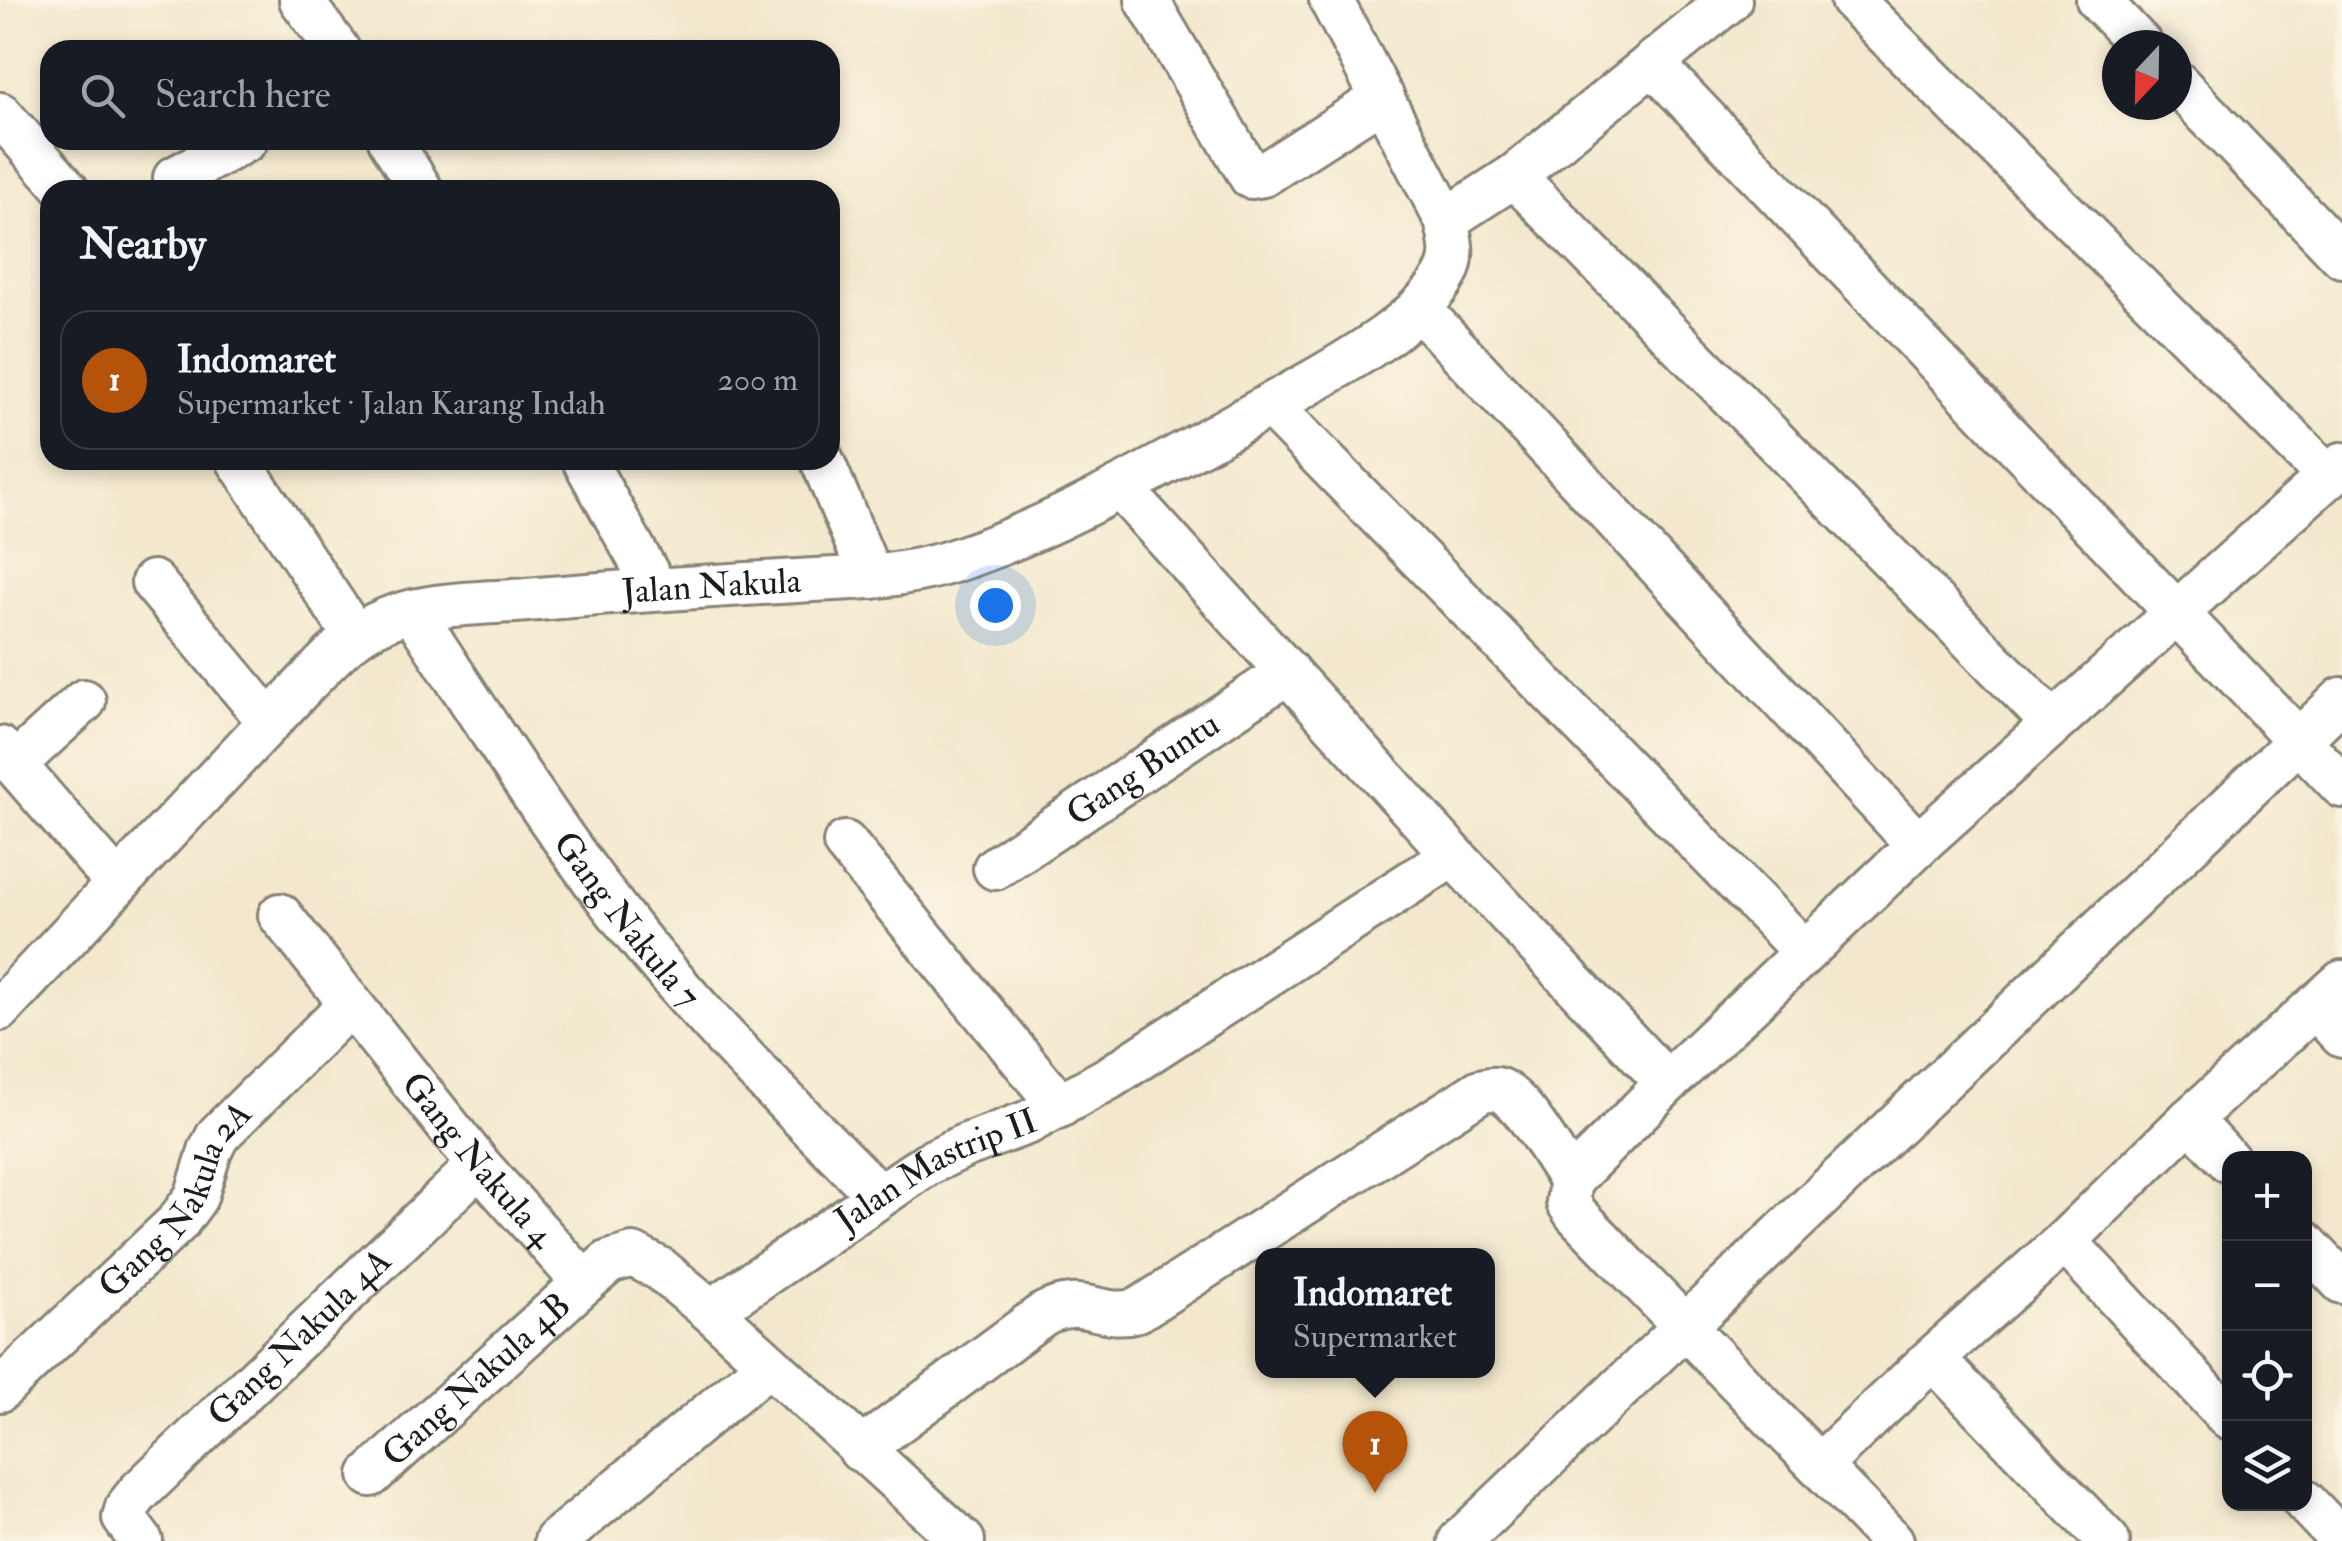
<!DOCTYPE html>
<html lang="en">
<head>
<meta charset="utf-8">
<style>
  :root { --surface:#171b24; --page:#242831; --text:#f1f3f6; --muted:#9ea1a6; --line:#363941; --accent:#b45309 }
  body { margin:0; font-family:"IM FELL Double Pica",serif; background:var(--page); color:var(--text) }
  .controls { position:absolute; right:30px; bottom:30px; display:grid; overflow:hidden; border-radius:20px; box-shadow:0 5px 15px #0003 }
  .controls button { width:90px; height:90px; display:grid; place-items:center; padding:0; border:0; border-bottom:2px solid var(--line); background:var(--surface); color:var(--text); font:50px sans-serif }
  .compass { position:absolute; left:2102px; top:30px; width:90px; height:90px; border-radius:50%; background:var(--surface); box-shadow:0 5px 15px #0003; rotate:202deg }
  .you { position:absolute; left:995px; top:605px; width:35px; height:35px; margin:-25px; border:8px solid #fff; border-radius:50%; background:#1a73e8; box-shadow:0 0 0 15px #1a73e833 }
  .badge { display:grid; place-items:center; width:65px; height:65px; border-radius:50%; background:var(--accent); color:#fff; font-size:32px; font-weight:700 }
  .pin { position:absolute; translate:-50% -82px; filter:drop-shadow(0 2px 5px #0008) }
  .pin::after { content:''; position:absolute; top:52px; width:35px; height:30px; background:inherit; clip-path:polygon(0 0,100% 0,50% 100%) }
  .popup { position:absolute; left:1255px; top:1248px; width:240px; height:130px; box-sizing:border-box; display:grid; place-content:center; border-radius:20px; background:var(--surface); filter:drop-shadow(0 2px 8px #0005); font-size:32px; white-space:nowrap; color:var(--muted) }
  .popup b { font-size:38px; color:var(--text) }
  .popup::after { content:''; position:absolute; left:50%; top:100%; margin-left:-20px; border:20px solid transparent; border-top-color:var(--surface) }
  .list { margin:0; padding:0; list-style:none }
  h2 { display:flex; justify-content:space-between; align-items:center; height:130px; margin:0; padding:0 40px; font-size:42px }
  h2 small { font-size:32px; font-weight:400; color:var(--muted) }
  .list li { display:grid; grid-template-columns:65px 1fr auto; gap:30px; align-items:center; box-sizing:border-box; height:140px; margin:0 20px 20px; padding:0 20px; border:2px solid var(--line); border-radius:30px }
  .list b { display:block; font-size:38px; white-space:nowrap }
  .list p { margin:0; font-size:32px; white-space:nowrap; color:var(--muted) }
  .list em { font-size:32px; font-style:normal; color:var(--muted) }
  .icon { flex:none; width:55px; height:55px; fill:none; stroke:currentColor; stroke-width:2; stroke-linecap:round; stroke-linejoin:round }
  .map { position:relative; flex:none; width:2342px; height:1541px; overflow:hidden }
  .search { position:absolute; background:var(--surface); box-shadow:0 5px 15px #0003; left:40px; top:40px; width:800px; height:110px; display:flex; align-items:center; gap:25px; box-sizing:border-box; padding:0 35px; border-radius:30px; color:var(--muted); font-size:38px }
  .panel { position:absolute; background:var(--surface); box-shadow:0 5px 15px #0003; left:40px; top:180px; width:800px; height:290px; border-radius:30px }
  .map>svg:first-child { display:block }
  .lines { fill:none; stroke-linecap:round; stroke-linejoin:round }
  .minor-casing { stroke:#888274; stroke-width:48 }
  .minor { stroke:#fff; stroke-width:42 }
  .labels { text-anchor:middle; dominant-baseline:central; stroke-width:8; stroke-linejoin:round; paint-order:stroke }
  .street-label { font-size:35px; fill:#1c1c1c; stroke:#fcf5e5 }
</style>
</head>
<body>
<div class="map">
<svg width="2342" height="1541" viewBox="0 0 2342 1541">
  <rect width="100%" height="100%" fill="#fcf5e5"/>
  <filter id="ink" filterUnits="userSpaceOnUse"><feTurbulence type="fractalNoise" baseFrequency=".01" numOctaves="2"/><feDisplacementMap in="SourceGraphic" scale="20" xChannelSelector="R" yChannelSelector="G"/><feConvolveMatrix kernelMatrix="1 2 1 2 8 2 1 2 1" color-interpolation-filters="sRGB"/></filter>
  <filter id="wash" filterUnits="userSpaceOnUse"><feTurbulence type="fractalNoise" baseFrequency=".0048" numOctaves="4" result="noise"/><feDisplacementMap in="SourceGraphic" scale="40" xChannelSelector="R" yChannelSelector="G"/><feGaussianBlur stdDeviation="2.25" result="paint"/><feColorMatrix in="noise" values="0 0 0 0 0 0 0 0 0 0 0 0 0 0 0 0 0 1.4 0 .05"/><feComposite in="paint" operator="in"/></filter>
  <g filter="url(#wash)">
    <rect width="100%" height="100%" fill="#f3e8cd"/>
  </g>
  <g filter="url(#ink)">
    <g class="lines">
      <defs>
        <g id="minor">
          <path d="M301,0l37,50"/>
          <path d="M1147,0l104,177 12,-2 120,-77"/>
          <path d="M1852,0l477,477"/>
          <path d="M2098,0l43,45"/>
          <path d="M1652,63l690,723"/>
          <path d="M2177,83l165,173"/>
          <path d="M0,114l67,76"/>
          <path d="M390,140l31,50"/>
          <path d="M1514,176l538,546"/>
          <path d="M182,190l-7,-12 71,-38"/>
          <path d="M1446,220l68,-44 216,-176"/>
          <path d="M1419,308l499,537"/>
          <path d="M1270,405l534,546"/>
          <path d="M238,460l117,176"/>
          <path d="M584,460l72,129"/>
          <path d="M822,460l49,117"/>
          <path d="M1120,487l333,368 214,228"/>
          <path d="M153,582l116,139"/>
          <path id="s1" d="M413,612c71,109 140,219 221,321 75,93 161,178 245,263"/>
          <path d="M0,748l117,135"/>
          <path d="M15,764l69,-63"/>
          <path d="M845,843l215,263"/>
          <path id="s2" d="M995,868l293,-196"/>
          <path id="s3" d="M280,915l199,250 105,118 25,-21 24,-7 27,14 51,42"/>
          <path d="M2315,1007l27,29"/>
          <path id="s4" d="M0,1009l306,-326c21,-21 42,-46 70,-59 44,-22 103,-20 151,-24 114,-10 229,-17 344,-23 28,-3 55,-7 82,-16 93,-30 181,-81 267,-128 54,-31 113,-60 164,-96 23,-17 49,-38 63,-65 8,-17 3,-35 -1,-52l-115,-220"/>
          <path d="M2190,1119l40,43"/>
          <path d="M2065,1241l165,178"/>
          <path d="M2304,1242l38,40"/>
          <path d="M1933,1358l175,183"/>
          <path id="s5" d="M0,1390l177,-167 19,-26 14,-46 8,-16 131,-130"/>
          <path d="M860,1450l182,-135c41,-23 58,6 96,-5l342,-219c6,-1 10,-3 16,-2 24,4 60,71 75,91"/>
          <path d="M1820,1465l113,-107 132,-117 125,-122 152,-137"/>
          <path id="s6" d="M371,1475l213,-192"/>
          <path d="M2304,1501l38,40"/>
          <path id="s7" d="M141,1541l-17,-23 3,-11 12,-15 340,-327"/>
          <path d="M556,1541l213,-177"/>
          <path id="s8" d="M963,1541l-252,-230 216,-147 37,-18 65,-24 80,-44 344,-223"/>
          <path d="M1460,1541l882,-842"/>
          <path d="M1892,1541l-316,-327 -8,-12 3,-22 96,-97 251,-238 424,-381"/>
        </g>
      </defs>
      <use href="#minor" class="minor-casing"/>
      <use href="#minor" class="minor"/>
    </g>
  </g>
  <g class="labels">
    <g class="street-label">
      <text stroke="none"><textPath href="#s4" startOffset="878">Jalan Nakula</textPath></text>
      <text stroke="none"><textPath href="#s2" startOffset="178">Gang Buntu</textPath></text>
      <text stroke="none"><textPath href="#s1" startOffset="375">Gang Nakula 7</textPath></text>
      <text stroke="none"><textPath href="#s3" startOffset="315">Gang Nakula 4</textPath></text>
      <text stroke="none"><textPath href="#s8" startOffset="608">Jalan Mastrip II</textPath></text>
      <text stroke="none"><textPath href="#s5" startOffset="262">Gang Nakula 2A</textPath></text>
      <text stroke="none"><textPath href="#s7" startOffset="282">Gang Nakula 4A</textPath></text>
      <text stroke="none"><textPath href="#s6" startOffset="142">Gang Nakula 4B</textPath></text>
    </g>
  </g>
</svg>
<div class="controls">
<button>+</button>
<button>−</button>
<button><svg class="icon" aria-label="locate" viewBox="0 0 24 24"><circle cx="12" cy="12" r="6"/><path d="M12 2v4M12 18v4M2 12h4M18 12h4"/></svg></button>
<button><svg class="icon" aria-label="layers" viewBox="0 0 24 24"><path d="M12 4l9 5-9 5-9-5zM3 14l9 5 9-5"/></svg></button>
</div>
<svg class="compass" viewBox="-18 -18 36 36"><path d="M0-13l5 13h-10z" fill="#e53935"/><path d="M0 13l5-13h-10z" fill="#9ea1a6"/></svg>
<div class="you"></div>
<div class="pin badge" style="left:1375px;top:1493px">1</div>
<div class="popup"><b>Indomaret</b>Supermarket</div>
<div class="search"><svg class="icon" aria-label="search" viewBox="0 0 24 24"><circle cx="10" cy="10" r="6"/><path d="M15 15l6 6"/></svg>Search here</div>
<section class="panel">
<h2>Nearby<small></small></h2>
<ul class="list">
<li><span class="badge">1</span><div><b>Indomaret</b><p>Supermarket · Jalan Karang Indah</p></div><em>200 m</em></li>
</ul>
</section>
</div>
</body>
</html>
